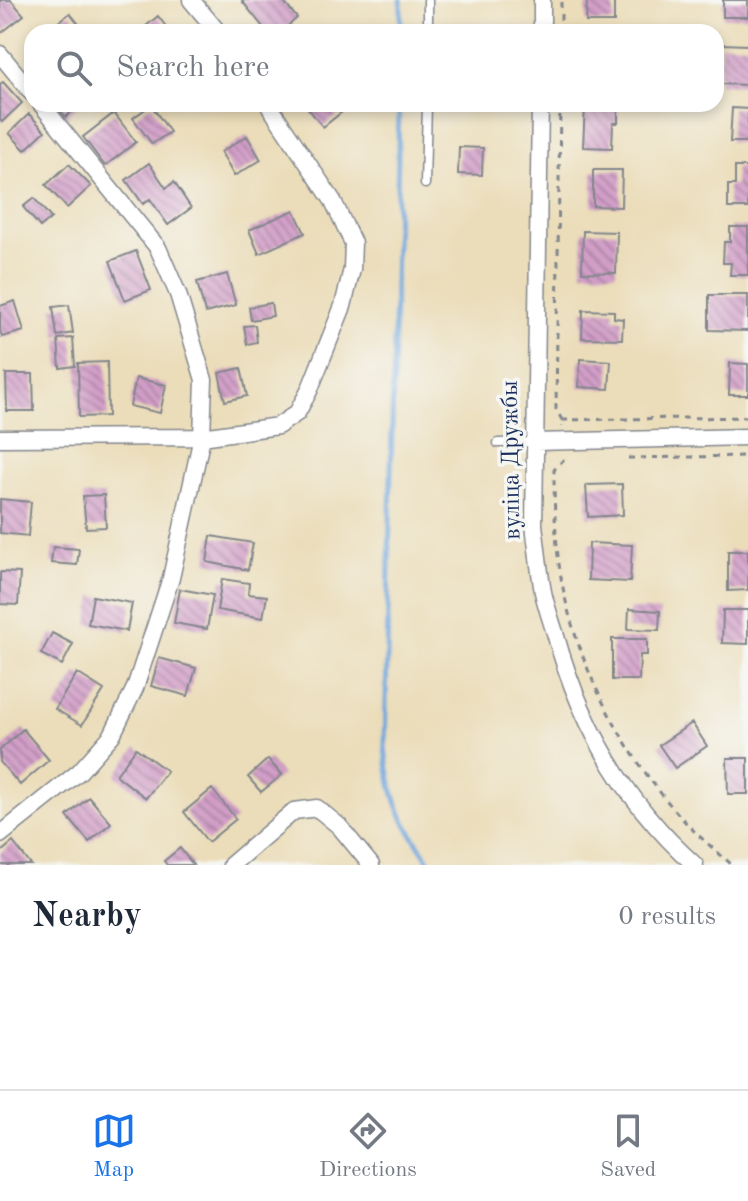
<!DOCTYPE html>
<html lang="en">
<head>
<meta charset="utf-8">
<style>
  :root { --surface:#fff; --page:#f6f6f7; --text:#1f2937; --muted:#747a83; --line:#e0e1e3; --accent:#1a73e8 }
  body { margin:0; font-family:"Old Standard TT",serif; background:var(--page); color:var(--text) }
  .list { margin:0; padding:0; list-style:none }
  h2 { display:flex; justify-content:space-between; align-items:center; height:104px; margin:0; padding:0 32px; font-size:34px }
  h2 small { font-size:26px; font-weight:400; color:var(--muted) }
  .icon { flex:none; width:44px; height:44px; fill:none; stroke:currentColor; stroke-width:2; stroke-linecap:round; stroke-linejoin:round }
  .map { position:relative; flex:none; width:748px; height:865px; overflow:hidden }
  .search { position:absolute; background:var(--surface); box-shadow:0 4px 12px #0003; left:24px; right:24px; top:24px; height:88px; display:flex; align-items:center; gap:20px; box-sizing:border-box; padding:0 28px; border-radius:24px; color:var(--muted); font-size:30px }
  .sheet { height:224px; background:var(--surface) }
  nav { display:flex; justify-content:space-around; align-items:center; box-sizing:border-box; height:112px; border-top:2px solid var(--line); background:var(--surface); font-size:22px; color:var(--muted) }
  nav a { display:grid; justify-items:center; gap:4px }
  nav .on { color:var(--accent) }
  .map>svg:first-child { display:block }
  .lines { fill:none; stroke-linecap:round; stroke-linejoin:round }
  .stream { stroke:#6da5dc; stroke-width:5 }
  .building { fill:url(#building-back-hatch) }
  .lane-casing { stroke:#83868c; stroke-width:11 }
  .street-casing { stroke:#83868c; stroke-width:19 }
  .path { stroke:#83868c; stroke-width:3; stroke-dasharray:6 6; stroke-linecap:butt }
  .lane { stroke:#fff; stroke-width:8 }
  .street { stroke:#fff; stroke-width:16 }
  .labels { text-anchor:middle; dominant-baseline:central; stroke-width:7; stroke-linejoin:round; paint-order:stroke }
  .street-label { font-size:24px; fill:#1b2f5e; stroke:#f6f6f2 }
</style>
</head>
<body>
<div class="map">
<svg width="748" height="865" viewBox="0 0 748 865">
  <defs>
    <pattern id="building-back-hatch" width="6" height="6" patternUnits="userSpaceOnUse" patternTransform="scale(2)"><rect width="6" height="6" fill="#d29ec7"/><path d="M-1 5l2 2M0 0l6 6M5-1l2 2" fill="none" stroke="#aa81a5"/></pattern>
  </defs>
  <rect width="100%" height="100%" fill="#f6f6f2"/>
  <filter id="ink" filterUnits="userSpaceOnUse"><feTurbulence type="fractalNoise" baseFrequency=".0125" numOctaves="2"/><feDisplacementMap in="SourceGraphic" scale="16" xChannelSelector="R" yChannelSelector="G"/><feConvolveMatrix kernelMatrix="1 2 1 2 8 2 1 2 1" color-interpolation-filters="sRGB"/></filter>
  <filter id="wash" filterUnits="userSpaceOnUse"><feTurbulence type="fractalNoise" baseFrequency=".006" numOctaves="4" result="noise"/><feDisplacementMap in="SourceGraphic" scale="32" xChannelSelector="R" yChannelSelector="G"/><feGaussianBlur stdDeviation="1.8" result="paint"/><feColorMatrix in="noise" values="0 0 0 0 0 0 0 0 0 0 0 0 0 0 0 0 0 1.4 0 .05"/><feComposite in="paint" operator="in"/></filter>
  <g filter="url(#wash)">
    <rect width="100%" height="100%" fill="#ebddb9"/>
    <g class="lines">
      <path class="stream" d="M401,32v-32
        M399,104l-14,643c6,55 16,73 47,118"/>
    </g>
    <g id="blocks">
      <path class="building" d="M0,0h11l13,15 -24,19z
        M243,0h39l15,18 -16,14h-14l-25,-31z
        M587,0h27v22h-28z
        M723,0h25v17h-25z
        M70,13l15,19h-39z
        M158,16l12,16h-31z
        M721,44l27,1v40l-29,-1z
        M3,82l19,21 -20,19 -2,-2v-36z
        M54,104h26l-14,13z
        M311,104h41l-29,23 -16,-20z
        M585,104h33v19h-5l-1,25 -29,-1z
        M151,105l19,27 -18,12 -19,-26z
        M732,108l16,1v33h-18z
        M114,113l22,29 -31,24 -22,-29z
        M29,114l16,17 -20,19 -16,-17z
        M247,136l14,24 -27,16 -13,-24z
        M459,147l24,1 -1,27 -24,-1z
        M149,163l17,25 8,-6 17,26 -23,17 -18,-26 -7,5 -17,-24z
        M69,164l22,22 -24,22 -21,-23z
        M735,167h13v41h-20v-23h7z
        M593,170h29l-1,37 -28,-1z
        M34,198l17,20 -11,9 -17,-20z
        M294,210l11,23 -46,21 -10,-24z
        M730,227h18v48h-18l1,-12h-8l1,-21h6z
        M583,231l34,1 -1,41 -34,-1z
        M136,251l15,39 -26,10 -15,-39z
        M227,274l9,31 -31,8 -8,-31z
        M709,295h39v36l-39,-1z
        M15,301l9,30 -22,6 -2,-7v-24z
        M271,303l2,13 -22,4 -2,-13z
        M69,305l4,28 -16,3 -4,-29z
        M583,310l31,1v7l9,1 -1,20 -40,-1z
        M255,325l2,17 -10,2 -3,-18z
        M73,338l2,28 -15,2 -2,-29z
        M580,359l31,2 -2,28 -30,-2z
        M107,362l1,54 -29,1 -1,-54z
        M730,363l18,1v31h-19z
        M241,368l6,28 -22,5 -6,-28z
        M6,374h27l1,37h-27z
        M136,378l30,7 -6,28 -30,-7z
        M622,484l1,31 -35,2 -2,-32z
        M104,495l2,32 -20,1 -3,-32z
        M0,499l31,3 -3,34 -28,-3z
        M211,536l42,7 -5,27 -41,-8z
        M589,543l43,2 -2,37 -42,-2z
        M53,547l26,2 -2,16 -26,-2z
        M728,551h20v39l-20,1z
        M0,572l20,1 -2,32 -18,-1z
        M222,579l27,4 -1,11 19,2 -4,22 -46,-8z
        M180,589l33,6 -6,34 -33,-6z
        M93,596l39,7 -5,28 -39,-7z
        M629,609l31,2 -1,19 -31,-1z
        M723,610h25v34l-26,-1z
        M52,633l21,11 -11,21 -21,-11z
        M612,639h35v16h-7l-1,25h-27z
        M159,658l37,10 -8,28 -37,-10z
        M77,673l27,17 -22,35 -27,-16z
        M692,723l15,23 -32,22 -16,-23z
        M23,729l26,31 -29,25 -20,-23v-12z
        M136,748l31,23 -21,27 -30,-23z
        M727,758h21v36h-20z
        M268,759l14,16 -21,17 -13,-15z
        M212,789l24,30 -28,23 -24,-30z
        M89,797l22,26 -22,19 -22,-26z
        M13,842l18,23h-31v-12z
        M180,848l13,17h-26l-3,-4z"/>
    </g>
  </g>
  <g filter="url(#ink)">
    <use href="#blocks" fill-opacity="0" stroke="#83868c" stroke-width="2"/>
    <g class="lines">
      <defs>
        <path id="lane" d="M428,32v-32
          M425,184l2,-80
          M498,443l36,-1"/>
        <path id="street" d="M191,0l27,32
          M542,32v-32
          M0,54l32,39
          M540,104l-6,421c3,22 5,45 9,67 3,14 8,28 12,41 25,91 69,169 140,232
          M0,438l202,-1 76,-11 19,-13 12,-22 34,-85 9,-37 1,-26 -20,-42 -65,-97
          M534,442l214,-5
          M0,835l79,-63 33,-37 23,-47 36,-110 31,-141 2,-57 -26,-86 -20,-46 -117,-144
          M231,865l63,-54 23,-3 22,18 32,39"/>
      </defs>
      <use href="#lane" class="lane-casing"/>
      <use href="#street" class="street-casing"/>
      <path class="path" d="M561,32v-32
        M560,104l-4,305 6,11v7
        M562,420l186,-3
        M628,458l120,-2
        M564,459l-10,11c0,29 1,58 4,86 11,99 65,201 133,272 13,13 28,25 41,37"/>
      <use href="#lane" class="lane"/>
      <use href="#street" class="street"/>
    </g>
  </g>
  <g class="labels">
    <g class="street-label">
      <text transform="translate(512 460) rotate(-91)">вуліца Дружбы</text>
    </g>
  </g>
</svg>
<div class="search"><svg class="icon" aria-label="search" viewBox="0 0 24 24"><circle cx="10" cy="10" r="6"/><path d="M15 15l6 6"/></svg>Search here</div>
</div>
<section class="sheet">
<h2>Nearby<small>0 results</small></h2>
<ul class="list">
</ul>
</section>
<nav>
<a class="on"><svg class="icon" aria-label="map" viewBox="0 0 24 24"><path d="M3 6l6-2 6 2 6-2v14l-6 2-6-2-6 2zM9 4v14M15 6v14"/></svg>Map</a>
<a><svg class="icon" aria-label="directions" viewBox="0 0 24 24"><path d="M12 3l9 9-9 9-9-9zM9 14v-3h6M13 9l2 2-2 2"/></svg>Directions</a>
<a><svg class="icon" aria-label="saved" viewBox="0 0 24 24"><path d="M7 4h10v16l-5-4-5 4z"/></svg>Saved</a>
</nav>
</body>
</html>
